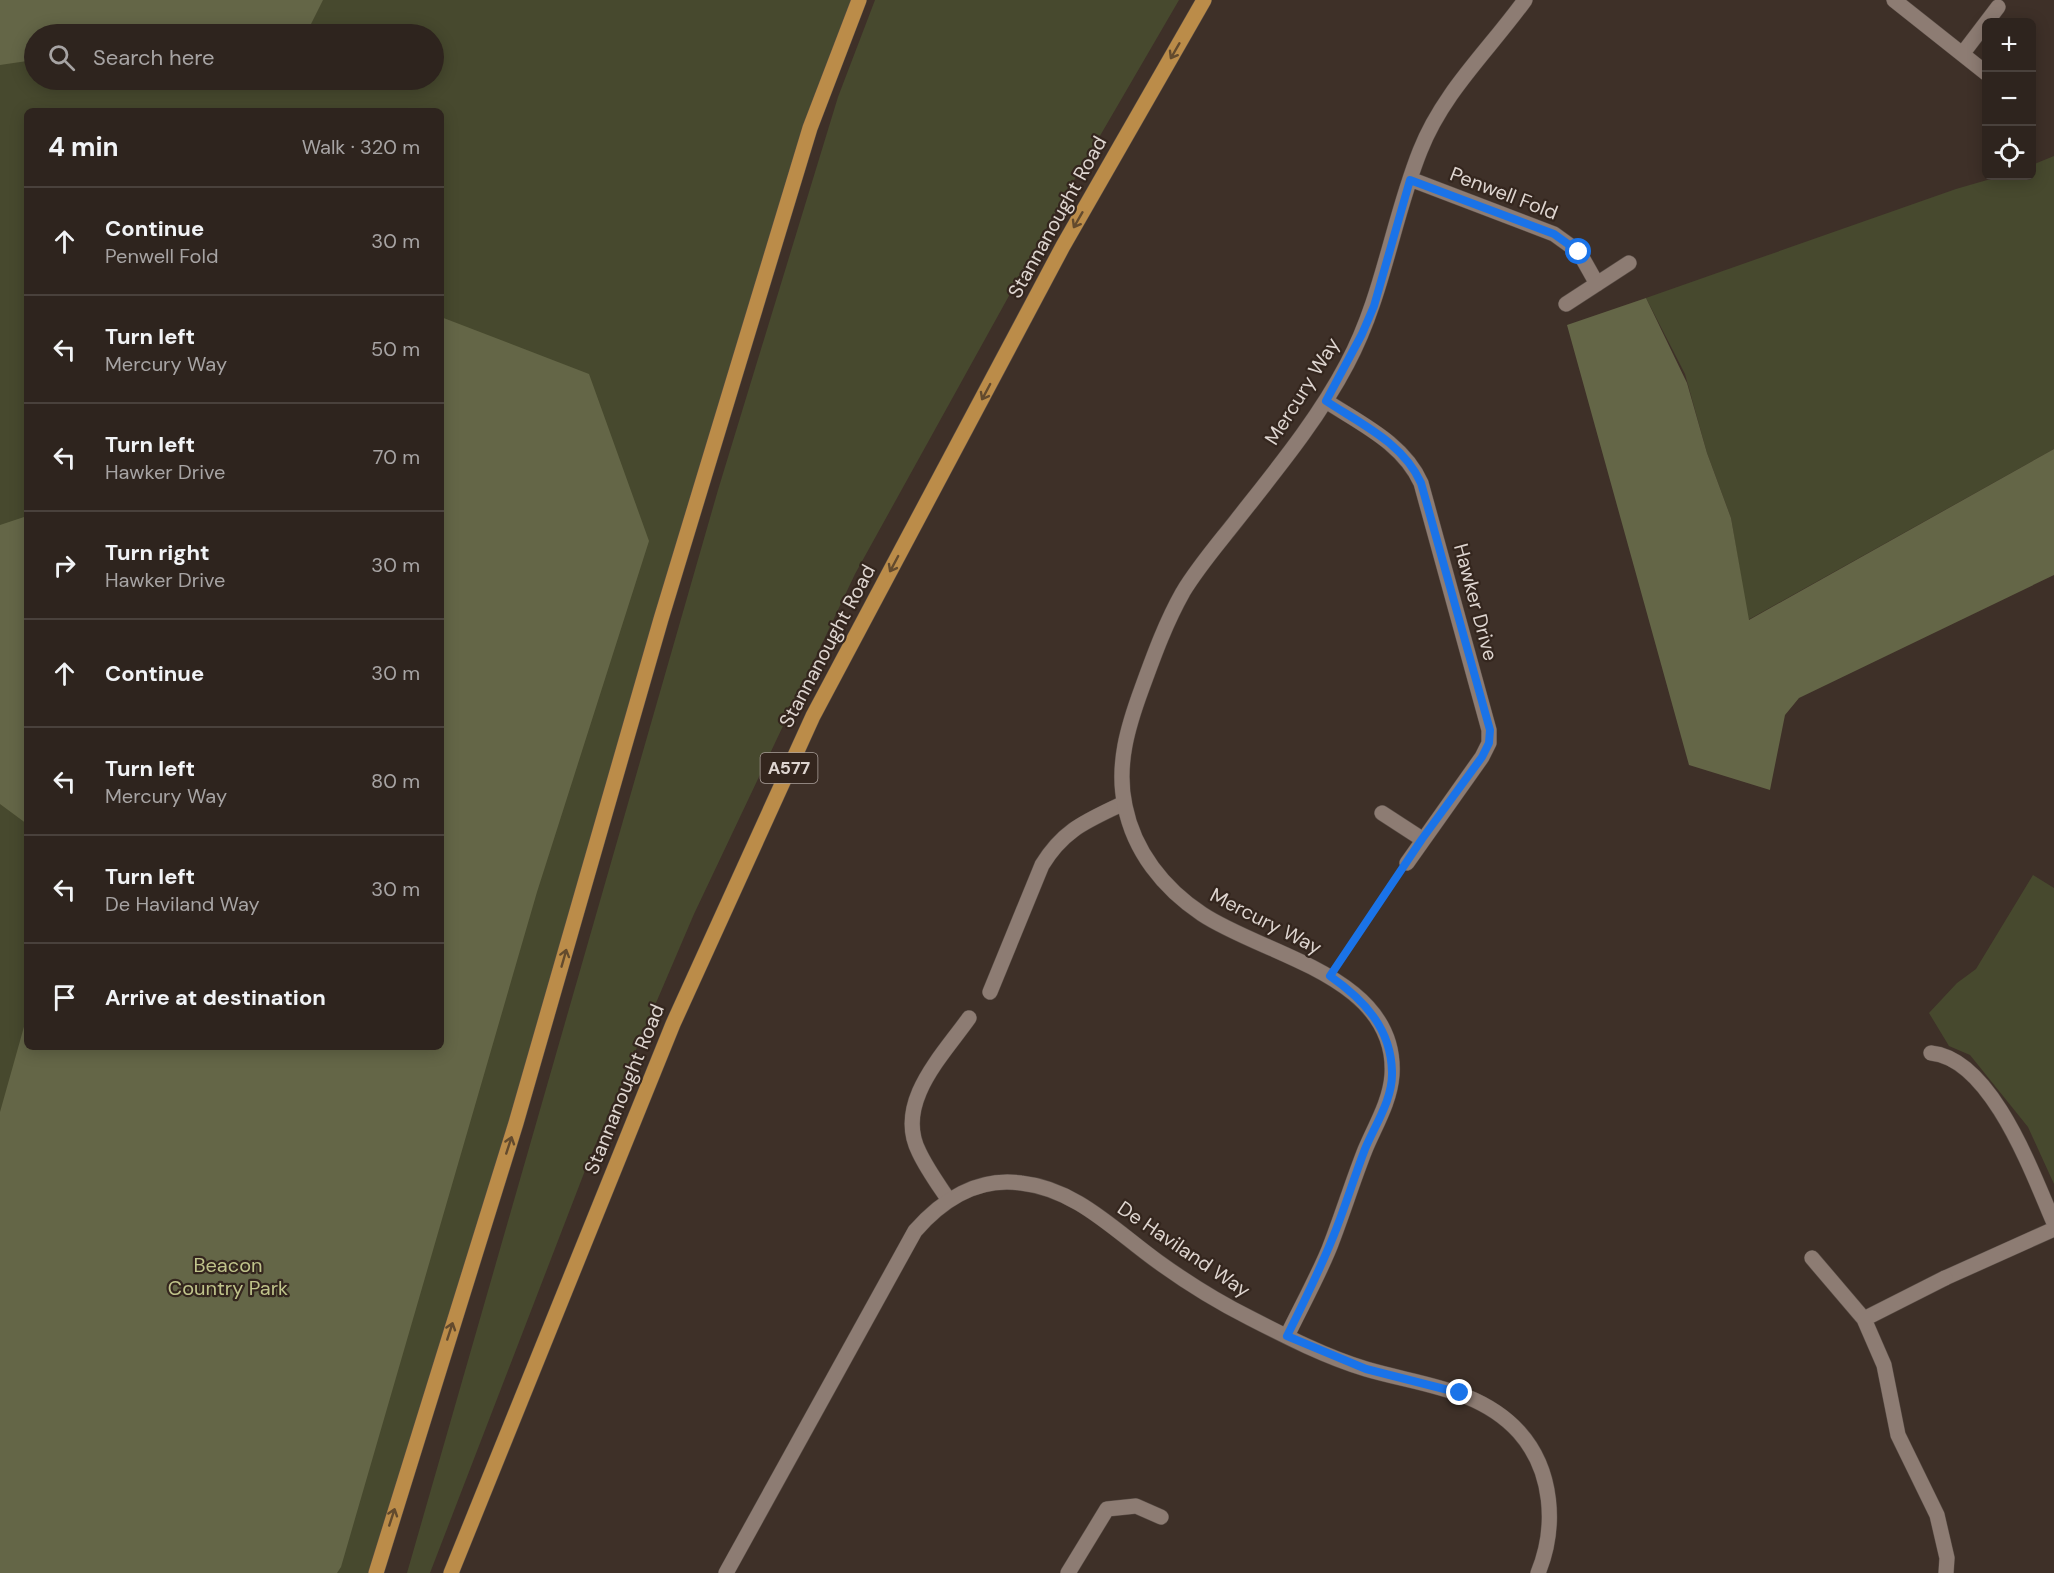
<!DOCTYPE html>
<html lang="en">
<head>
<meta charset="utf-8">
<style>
  :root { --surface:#2e241e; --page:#362c27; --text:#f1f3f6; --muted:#a7a4a4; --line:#49413c }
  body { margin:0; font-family:"DM Sans",sans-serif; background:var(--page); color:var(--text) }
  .controls { position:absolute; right:18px; top:18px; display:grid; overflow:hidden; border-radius:9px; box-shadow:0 3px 15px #0003 }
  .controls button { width:54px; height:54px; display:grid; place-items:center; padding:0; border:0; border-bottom:2px solid var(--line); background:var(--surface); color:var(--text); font:30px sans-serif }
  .stop { position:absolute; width:18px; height:18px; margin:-14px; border:4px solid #1a73e8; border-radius:50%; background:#fff }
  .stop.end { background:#1a73e8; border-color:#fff; box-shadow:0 2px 6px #0008 }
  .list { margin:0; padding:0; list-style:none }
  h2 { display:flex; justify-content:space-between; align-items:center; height:78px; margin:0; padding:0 24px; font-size:26px }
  h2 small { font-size:20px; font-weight:400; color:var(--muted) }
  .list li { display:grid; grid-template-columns:39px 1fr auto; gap:18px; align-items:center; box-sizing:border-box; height:108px; padding:0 24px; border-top:2px solid var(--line) }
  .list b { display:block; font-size:22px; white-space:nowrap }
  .list p { margin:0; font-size:20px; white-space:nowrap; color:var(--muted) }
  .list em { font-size:20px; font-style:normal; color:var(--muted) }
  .icon { flex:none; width:33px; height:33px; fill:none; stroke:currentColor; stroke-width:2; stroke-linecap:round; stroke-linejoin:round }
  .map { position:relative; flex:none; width:2054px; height:1573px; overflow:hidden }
  .search { position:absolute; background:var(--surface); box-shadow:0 3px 15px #0003; left:24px; top:24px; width:420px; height:66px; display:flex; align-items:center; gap:15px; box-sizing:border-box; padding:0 21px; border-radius:33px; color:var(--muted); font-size:22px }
  .panel { position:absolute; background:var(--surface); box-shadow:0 3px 15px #0003; left:24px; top:108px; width:420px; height:942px; border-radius:9px }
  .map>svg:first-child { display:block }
  .green { fill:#47492e; fill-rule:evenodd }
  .forest { fill:#646647 }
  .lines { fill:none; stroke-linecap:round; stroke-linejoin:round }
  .service-casing { stroke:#594d46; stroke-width:16 }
  .minor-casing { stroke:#594d46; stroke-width:16 }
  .primary-casing { stroke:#594d46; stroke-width:16 }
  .path { stroke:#756962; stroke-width:4; stroke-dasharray:6 3; stroke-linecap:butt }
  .service { stroke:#8d7c73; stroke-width:15 }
  .minor { stroke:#8d7c73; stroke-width:15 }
  .primary { stroke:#bb8c49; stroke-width:15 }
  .oneway { stroke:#634a2d }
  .route { stroke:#1a73e8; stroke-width:8 }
  .labels { text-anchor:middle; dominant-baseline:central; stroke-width:4.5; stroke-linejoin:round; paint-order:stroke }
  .shield { fill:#34261e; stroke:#aba09b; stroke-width:1.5 }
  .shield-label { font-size:18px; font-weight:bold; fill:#ded5d0 }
  .street-label { font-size:20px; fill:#ded5d0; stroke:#34261e }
  .park-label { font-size:20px; fill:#c0c48b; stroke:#34261e }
</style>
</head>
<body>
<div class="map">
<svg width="2054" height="1573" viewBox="0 0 2054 1573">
  <rect width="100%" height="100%" fill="#3e3028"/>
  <path class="green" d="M0,0h859l-49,128 -434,1445h-376zM34,34h400v46h-400zM27,111h414v936h-414z
    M875,0h304l-128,220 -196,354 -161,340 -103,241 -161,418h-23l311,-1083 120,-393z
    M2054,156v293l-306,171 -17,-102 -24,-65 -22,-79 -39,-76 310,-109 45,-13h31v-11z
    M2033,875l21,13v296l-26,-57 -58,-72 -21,-9 -20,-33 28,-30 19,-14z"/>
  <path class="forest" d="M0,0h323l-17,34h-272v26l-34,5z
    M1646,298l41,85 20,70 24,65 18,102 305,-171v126l-255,123 -14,17 -15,75 -81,-25 -122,-440z
    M441,317l148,57 60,167 -112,351 -196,675 -4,6h-337v-461l27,-96v31h414z
    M27,516v308l-27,-20v-279z"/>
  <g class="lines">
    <defs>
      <path id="service" d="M990,992l52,-127c22,-36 45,-44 82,-62
        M1931,1053c61,6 102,122 123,170
        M948,1199c-10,-15 -21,-30 -29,-47 -25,-49 24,-97 50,-134
        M1945,1278l109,-49"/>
      <path id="minor" d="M1894,0l92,73
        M1963,53l35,-46
        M1410,179l144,55 25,18 18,32
        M1566,304l63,-41
        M1326,401c35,23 77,42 95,82l68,247v13l-7,14 -75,106
        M1382,813l40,26
        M1812,1258l52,61 20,46 14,70 39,80 10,43 -1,15
        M1864,1319l81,-41
        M1287,1336c14,-29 30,-58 42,-87 13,-33 23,-66 36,-99 10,-24 25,-48 27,-75 6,-99 -127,-119 -190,-161 -39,-26 -68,-63 -77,-108 -9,-41 3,-80 17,-118 12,-33 24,-66 41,-96 15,-25 35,-48 53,-71 40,-51 81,-100 111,-157 36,-67 45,-143 73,-213 23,-59 69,-101 105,-151
        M726,1573l189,-342c27,-31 63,-54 106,-48 55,6 93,47 136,78 29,21 61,41 93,57 37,19 76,39 116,51 54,16 113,19 153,63 34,38 38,95 19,141
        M1068,1573l39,-64 29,-3 25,11"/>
      <path id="primary" d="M376,1573l140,-450 145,-504 149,-491 49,-128
        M451,1573l222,-549 140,-308 250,-470 141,-246"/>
    </defs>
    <use href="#service" class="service-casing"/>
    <use href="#minor" class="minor-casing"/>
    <use href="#primary" class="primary-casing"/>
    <path class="path" d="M1344,956l50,-73"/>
    <use href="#service" class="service"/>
    <use href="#minor" class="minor"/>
    <use href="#primary" class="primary"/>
  </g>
  <defs><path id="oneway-shaft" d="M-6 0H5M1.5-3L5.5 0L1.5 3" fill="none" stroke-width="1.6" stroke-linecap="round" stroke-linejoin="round" transform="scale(1.5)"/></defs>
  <g class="oneway">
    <use href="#oneway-shaft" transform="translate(1175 51) rotate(120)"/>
    <use href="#oneway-shaft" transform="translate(1078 220) rotate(120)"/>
    <use href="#oneway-shaft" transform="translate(986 392) rotate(118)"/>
    <use href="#oneway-shaft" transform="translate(894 564) rotate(118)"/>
    <use href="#oneway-shaft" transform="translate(564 958) rotate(-74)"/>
    <use href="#oneway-shaft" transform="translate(509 1145) rotate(-72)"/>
    <use href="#oneway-shaft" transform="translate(450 1331) rotate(-72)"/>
    <use href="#oneway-shaft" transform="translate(392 1517) rotate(-72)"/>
  </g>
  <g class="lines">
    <path class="route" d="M1460,1393l-94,-24 -79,-33c18,-36 36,-72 50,-109 10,-26 18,-52 28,-78 10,-24 28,-50 27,-77 -1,-44 -28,-72 -62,-96l92,-137 60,-82 7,-14 1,-13 -69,-247c-18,-40 -60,-59 -95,-82l36,-67 12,-28 36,-126 144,54 25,18"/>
  </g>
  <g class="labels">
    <rect class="shield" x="760.5" y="753" width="57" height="30" rx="4.5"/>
    <g class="shield-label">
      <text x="789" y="768">A577</text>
    </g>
    <g class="street-label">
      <text transform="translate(1504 193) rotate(21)">Penwell Fold</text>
      <text transform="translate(1057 217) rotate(-61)">Stannanought Road</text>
      <text transform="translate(1302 391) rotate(-58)">Mercury Way</text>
      <text transform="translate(1476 602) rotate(75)">Hawker Drive</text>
      <text transform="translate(827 646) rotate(-62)">Stannanought Road</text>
      <text transform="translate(1266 921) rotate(27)">Mercury Way</text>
      <text transform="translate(624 1089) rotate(-68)">Stannanought Road</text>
      <text transform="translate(1184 1249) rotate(34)">De Haviland Way</text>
    </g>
    <g class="park-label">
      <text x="228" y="1265">Beacon<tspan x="228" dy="23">Country Park</tspan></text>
    </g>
  </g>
</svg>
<div class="controls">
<button>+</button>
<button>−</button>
<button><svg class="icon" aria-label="locate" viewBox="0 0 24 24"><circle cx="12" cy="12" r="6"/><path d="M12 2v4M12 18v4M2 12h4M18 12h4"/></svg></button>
</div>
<div class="stop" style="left:1579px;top:252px"></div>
<div class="stop end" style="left:1460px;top:1393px"></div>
<div class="search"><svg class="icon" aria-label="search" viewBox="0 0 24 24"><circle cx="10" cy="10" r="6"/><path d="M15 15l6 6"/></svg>Search here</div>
<section class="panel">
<h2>4 min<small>Walk · 320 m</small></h2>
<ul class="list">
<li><svg class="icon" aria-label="ahead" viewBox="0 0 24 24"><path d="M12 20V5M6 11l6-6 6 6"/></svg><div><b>Continue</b><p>Penwell Fold</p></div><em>30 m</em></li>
<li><svg class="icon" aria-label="left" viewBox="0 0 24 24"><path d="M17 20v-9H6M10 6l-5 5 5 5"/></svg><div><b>Turn left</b><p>Mercury Way</p></div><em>50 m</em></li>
<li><svg class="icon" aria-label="left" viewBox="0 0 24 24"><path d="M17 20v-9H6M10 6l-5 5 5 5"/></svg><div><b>Turn left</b><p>Hawker Drive</p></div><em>70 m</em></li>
<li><svg class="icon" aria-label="right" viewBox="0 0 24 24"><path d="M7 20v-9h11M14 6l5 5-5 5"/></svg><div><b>Turn right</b><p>Hawker Drive</p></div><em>30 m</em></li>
<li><svg class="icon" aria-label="ahead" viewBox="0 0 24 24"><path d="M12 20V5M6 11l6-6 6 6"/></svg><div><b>Continue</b></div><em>30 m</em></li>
<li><svg class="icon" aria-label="left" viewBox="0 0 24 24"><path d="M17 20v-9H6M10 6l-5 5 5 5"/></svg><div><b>Turn left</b><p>Mercury Way</p></div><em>80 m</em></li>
<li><svg class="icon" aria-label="left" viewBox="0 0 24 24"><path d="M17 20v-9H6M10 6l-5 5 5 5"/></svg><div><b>Turn left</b><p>De Haviland Way</p></div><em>30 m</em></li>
<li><svg class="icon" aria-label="arrive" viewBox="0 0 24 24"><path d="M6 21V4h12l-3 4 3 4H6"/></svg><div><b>Arrive at destination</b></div></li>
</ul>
</section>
</div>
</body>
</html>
